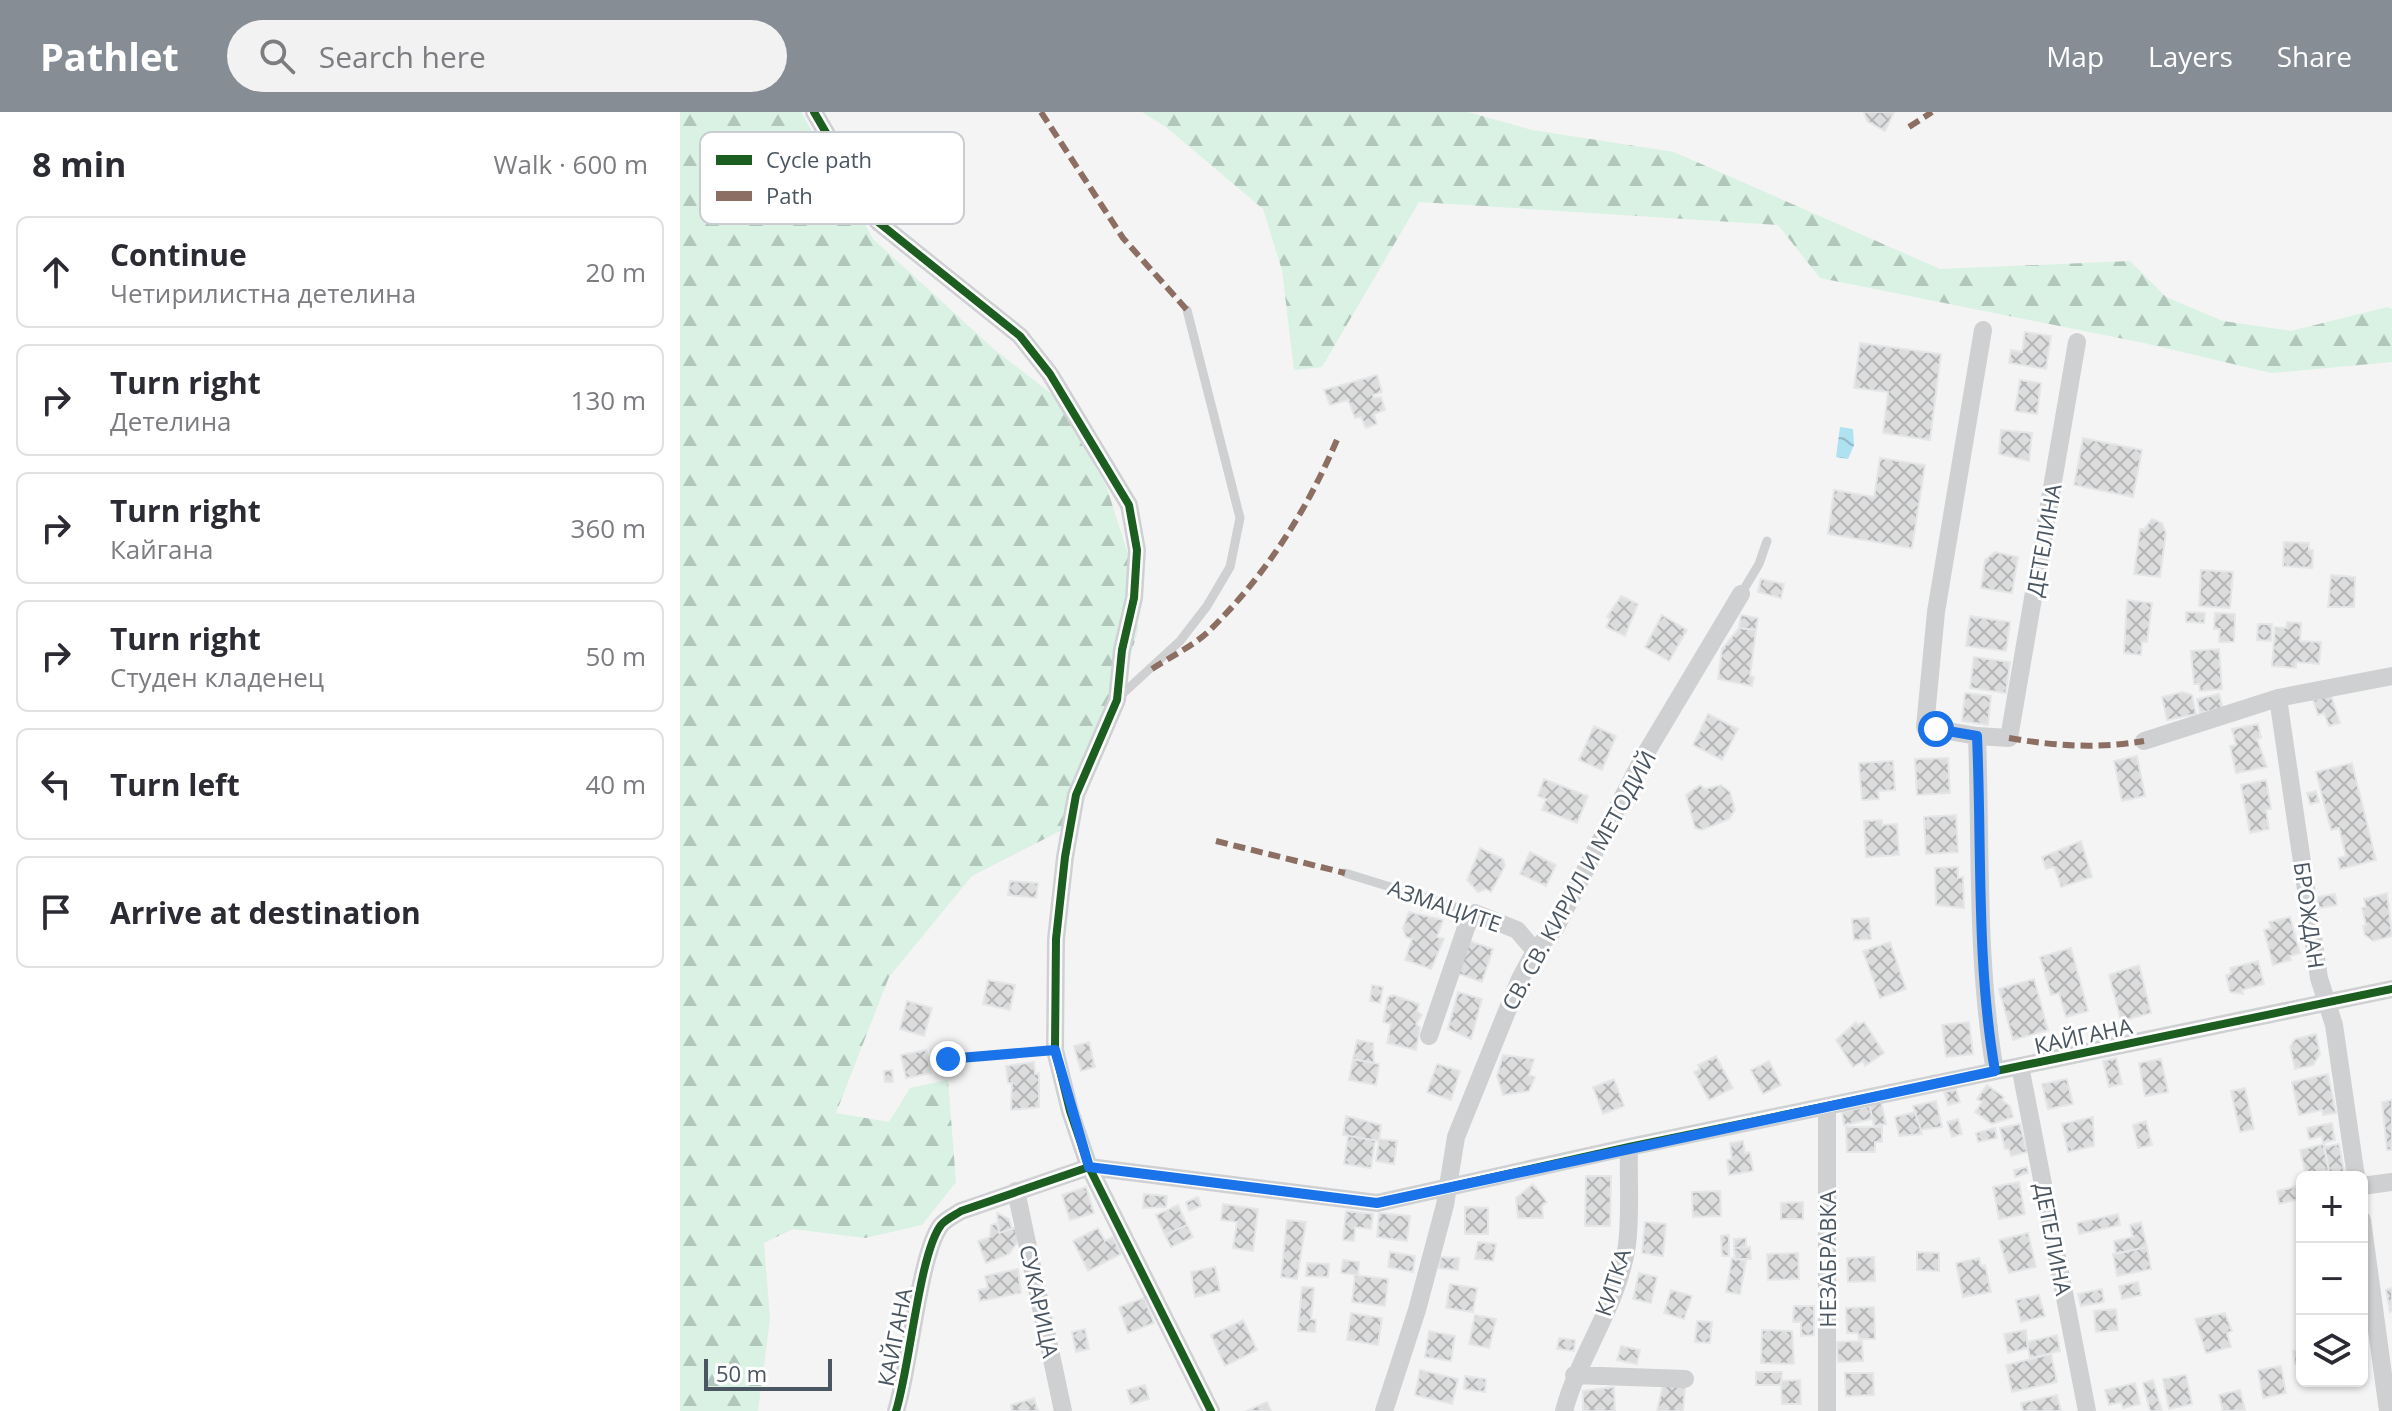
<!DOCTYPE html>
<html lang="en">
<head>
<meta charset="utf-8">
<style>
  :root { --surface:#fff; --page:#f2f2f3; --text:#2b2b33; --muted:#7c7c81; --line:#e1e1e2; --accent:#868d94 }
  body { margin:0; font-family:"Open Sans",sans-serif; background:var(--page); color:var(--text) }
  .controls { position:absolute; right:24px; bottom:24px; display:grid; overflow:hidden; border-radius:12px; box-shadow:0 2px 6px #0004 }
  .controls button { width:72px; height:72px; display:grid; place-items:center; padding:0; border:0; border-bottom:2px solid var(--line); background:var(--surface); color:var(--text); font:40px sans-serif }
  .scale { position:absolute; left:24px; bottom:20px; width:128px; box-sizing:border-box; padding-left:8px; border:4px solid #4a5661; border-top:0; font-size:22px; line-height:28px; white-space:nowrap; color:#4a5661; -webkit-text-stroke:6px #fff; paint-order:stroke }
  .stop { position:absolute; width:24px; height:24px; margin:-18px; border:6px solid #1a73e8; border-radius:50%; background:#fff }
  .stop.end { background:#1a73e8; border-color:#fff; box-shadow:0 2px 8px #0008 }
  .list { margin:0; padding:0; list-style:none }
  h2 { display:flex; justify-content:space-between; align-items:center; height:104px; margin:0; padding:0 32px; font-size:34px }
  h2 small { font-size:26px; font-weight:400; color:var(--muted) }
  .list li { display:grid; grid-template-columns:52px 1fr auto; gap:24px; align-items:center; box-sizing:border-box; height:112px; margin:0 16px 16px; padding:0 16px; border:2px solid var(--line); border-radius:12px }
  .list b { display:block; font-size:30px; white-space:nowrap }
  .list p { margin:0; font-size:26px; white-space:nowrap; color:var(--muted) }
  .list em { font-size:26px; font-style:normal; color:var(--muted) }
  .icon { flex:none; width:44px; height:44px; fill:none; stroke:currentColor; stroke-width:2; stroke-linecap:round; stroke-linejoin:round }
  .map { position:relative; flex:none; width:1712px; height:1299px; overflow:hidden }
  header { display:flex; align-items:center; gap:48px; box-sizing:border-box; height:112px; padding:0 40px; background:var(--accent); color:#fff }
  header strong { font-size:38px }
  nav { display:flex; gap:44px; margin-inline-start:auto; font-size:28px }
  .search { width:560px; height:72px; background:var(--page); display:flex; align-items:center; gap:20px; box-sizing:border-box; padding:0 28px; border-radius:44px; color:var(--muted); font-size:30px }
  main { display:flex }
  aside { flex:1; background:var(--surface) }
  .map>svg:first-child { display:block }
  .forest { fill:url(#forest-firs) }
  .water { fill:url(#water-waves) }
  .building { fill:url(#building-cross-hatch); stroke:#e5e6e7; stroke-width:2 }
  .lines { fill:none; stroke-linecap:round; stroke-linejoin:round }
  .lane { stroke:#ced0d2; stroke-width:9 }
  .street { stroke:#ced0d2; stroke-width:18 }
  .quiet { stroke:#8d6e63; stroke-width:6; stroke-dasharray:12 6; stroke-linecap:butt }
  .cycleway-casing { stroke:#fff; stroke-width:13 }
  .cycleway { stroke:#1b5e20; stroke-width:8 }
  .route { stroke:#1a73e8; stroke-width:10 }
  .labels { text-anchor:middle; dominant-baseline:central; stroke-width:6; stroke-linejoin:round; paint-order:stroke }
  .street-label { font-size:22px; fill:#4a5661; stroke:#fff }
  .key { fill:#fff; stroke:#c9ccd0; stroke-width:2 }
  .key-label { font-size:22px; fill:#4a5661 }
</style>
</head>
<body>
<header>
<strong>Pathlet</strong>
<div class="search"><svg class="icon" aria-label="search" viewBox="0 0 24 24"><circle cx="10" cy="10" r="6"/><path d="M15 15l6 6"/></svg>Search here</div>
<nav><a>Map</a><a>Layers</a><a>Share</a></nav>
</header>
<main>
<aside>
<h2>8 min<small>Walk · 600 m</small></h2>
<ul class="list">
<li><svg class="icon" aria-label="ahead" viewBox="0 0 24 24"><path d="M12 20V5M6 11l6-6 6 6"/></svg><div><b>Continue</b><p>Четирилистна детелина</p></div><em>20 m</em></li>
<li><svg class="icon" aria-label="right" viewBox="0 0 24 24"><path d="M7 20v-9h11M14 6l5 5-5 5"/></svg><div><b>Turn right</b><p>Детелина</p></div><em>130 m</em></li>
<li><svg class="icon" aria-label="right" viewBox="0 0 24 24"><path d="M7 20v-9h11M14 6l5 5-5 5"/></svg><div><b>Turn right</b><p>Кайгана</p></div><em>360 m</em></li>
<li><svg class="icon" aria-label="right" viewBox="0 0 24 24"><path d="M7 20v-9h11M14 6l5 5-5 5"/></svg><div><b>Turn right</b><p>Студен кладенец</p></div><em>50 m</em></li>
<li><svg class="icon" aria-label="left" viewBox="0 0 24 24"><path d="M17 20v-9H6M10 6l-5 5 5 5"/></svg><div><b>Turn left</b></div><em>40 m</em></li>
<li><svg class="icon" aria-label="arrive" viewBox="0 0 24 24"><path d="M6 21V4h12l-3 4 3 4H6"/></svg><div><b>Arrive at destination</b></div></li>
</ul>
</aside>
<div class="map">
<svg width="1712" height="1299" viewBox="0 0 1712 1299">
  <defs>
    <pattern id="forest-firs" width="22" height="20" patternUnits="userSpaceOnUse" patternTransform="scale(2)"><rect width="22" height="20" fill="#d9f2e3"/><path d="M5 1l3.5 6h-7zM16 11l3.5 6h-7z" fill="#b2c7bb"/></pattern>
    <pattern id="water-waves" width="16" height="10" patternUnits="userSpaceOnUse" patternTransform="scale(2)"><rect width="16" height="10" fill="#aee2f0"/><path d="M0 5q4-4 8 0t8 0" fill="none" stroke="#90bac6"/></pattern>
    <pattern id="building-cross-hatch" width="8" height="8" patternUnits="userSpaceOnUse" patternTransform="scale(2)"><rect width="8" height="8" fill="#ddddde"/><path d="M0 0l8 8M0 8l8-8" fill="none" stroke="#b5b6b7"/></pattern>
  </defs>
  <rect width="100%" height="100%" fill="#f4f4f4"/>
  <path class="forest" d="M0,0h121l72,127 122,111 59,46 53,92 24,76 7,66 -27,93 -43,104 -96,49 -83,101 -53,136 53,9 21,-34 38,-8 8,102 -34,43 -57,13 -72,-9 -29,14 6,76 -12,92h-78z
    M462,0h326l64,18 142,22 266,117 190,-8 36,36 57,24 68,10 96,-24 5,2v53l-121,11 -127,-30 -324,-65 -42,-53 -359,-23 -97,165 -28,3 -12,-100 -19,-61 -97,-82z"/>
  <path class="water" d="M1160,315l13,2 1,16 -6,14 -12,-2z"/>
  <path class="building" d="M1184,0h30l-9,19 -18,-10z
    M1345,220l26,4 -5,33 -37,-6 2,-13 11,2z
    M1180,231l81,11 -11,86 -47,-7 5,-41 -34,-4z
    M697,263l5,17 -9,3 1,3 7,-1 4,13 -11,4 3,10 -11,4 -5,-11 -6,1 -7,-18 -18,5 -6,-15z
    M1340,268l21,3 -4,31 -22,-3z
    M1321,318l31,3 -3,28 -30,-7z
    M1403,326l59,12 -9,47 -59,-12z
    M1200,346l45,7 -13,83 -84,-14 6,-44 40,7z
    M1472,407l10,4 4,10 -6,44 -26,-3 6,-45h4z
    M1604,430l25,1v7h4l-1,18 -29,-2z
    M1315,440l23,5 -6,36 -31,-5 4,-28z
    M1521,458l32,2 -3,36 -31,-2z
    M1651,463l24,2 -1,30h-26z
    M1081,467l23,5 -3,14 -23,-6z
    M941,484l17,8 -13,32 -19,-9 4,-8 -3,-2z
    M1447,488l25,3 -5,39h-5l-1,13 -17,-2z
    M1506,500l19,1 -1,10 -18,-1z
    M1535,501l20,1 -1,28h-15l1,-13h-6z
    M982,503l25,15 -18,31 -24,-14z
    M1061,503l17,3 -2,12 -17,-2z
    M1290,504l40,6 -4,29 -40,-5z
    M1607,510l14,1 -1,18 21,1 -2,22 -23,-2v6l-24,-2 3,-39 11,1z
    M1578,512h14l-1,17 -14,-1z
    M1059,516l17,2 -6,46 4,1 -2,9 -34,-7 4,-30z
    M1539,537l3,40 -22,2 -1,-7h-5l-3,-33z
    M1294,545l36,5 -4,31 -36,-5z
    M1503,580l9,3 4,19 -29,6 -5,-23z
    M1285,581l26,3 -3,29 -26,-4z
    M1539,582l4,14 -23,5 -3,-14z
    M1651,583l9,28 -11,3 -5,-13 -6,2 -5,-15z
    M1028,602l30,15 -16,31 -29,-15z
    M1578,612l3,14 -4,1 10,28 -31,6 -6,-27 6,-1 -4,-16z
    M914,614l22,10 -14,34 -23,-10z
    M1457,644l8,40 -23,5 -8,-40z
    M1268,646l2,35 -33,2 -2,-36z
    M1213,649l2,29 -17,1 1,8 -17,1 -3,-37z
    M1672,651l24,97 -36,9 -2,-11 8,-2 -7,-28 -8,2 -15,-58z
    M864,667l44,17 -11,27 -35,-13 4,-11 -8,-3z
    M1586,668l5,29 -5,1 3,19 -19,4 -9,-48z
    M1020,673l5,4 16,-4 9,7 5,18 -6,9 -27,11 -7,-2 -9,-33z
    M1636,679l3,11 -9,2 -3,-11z
    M1276,703l2,37 -32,2 -2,-37z
    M1202,708v5l15,-1 2,31 -33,2 -2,-36z
    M1401,729l11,36 -31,10 -7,-20 -8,2 -4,-12z
    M800,736l23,11 2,7 -14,26 -5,-3 -8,3 -11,-12z
    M850,740l26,13 -10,21 -26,-12z
    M1278,755v11l5,-1 1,31 -28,-3 -1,-37z
    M330,769l28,2 -2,15 -28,-3z
    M1707,781l5,43 -19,5 -8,-6 -2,-9 3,-1 -4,-17 4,-1 -2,-8z
    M1655,782l2,11 -18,3 -2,-11z
    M729,800l34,8 -6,17 7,2 -13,30 -26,-9 7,-21 -6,-2 -3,-9z
    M1610,805l10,36 -10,3 1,4 -18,5 -9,-35 7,-2 -2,-6z
    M1189,806l2,21 -17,1 -2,-21z
    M787,828l26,9 -11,33 -26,-9z
    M1210,830l16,47 -26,9 -17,-47z
    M1391,836l17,63 -22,6 -7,-24 -8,2 -11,-38z
    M1578,849l6,23 -22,6 1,4 -13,-2 -4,-17 5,-1 -1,-6z
    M1459,853l12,48 -30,8 -12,-46z
    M1354,867l14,51 -35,10 -14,-51z
    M308,868l27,5 -5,25 -27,-6z
    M692,873l11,2 -3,16 -10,-2z
    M778,880l24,7 -11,40 -23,-10z
    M713,883l26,9 -2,7 5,4 -6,9 4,4 -4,22 -29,-7 4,-19 -8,-2 5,-25z
    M227,889l25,7 -8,28 -24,-7z
    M1176,910l2,3 6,-3 20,31 -19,13 -2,-5 -10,6 -17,-27z
    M1289,910l4,32 -27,3 -4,-32z
    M1636,922l4,20 -7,11 -18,4 -5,-22 5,-8z
    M677,928l16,3 1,20 -21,-4z
    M409,930l6,25 -14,4 -7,-25z
    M246,938l5,23 -25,5 -5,-23z
    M823,943l31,4 -5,16 6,2 -6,14 -26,4 -6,-19z
    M1036,944l17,32 -24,12 -15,-28 6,-3 -2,-4z
    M1436,946l6,26 -13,3 -6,-26z
    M673,947l26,5 -3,21 -27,-5z
    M1481,947l7,33 -23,4 -6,-33z
    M1089,949l12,24 -18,9 -12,-24z
    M354,950l1,12 4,-1v34l-28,3 1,-27h-4l-2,-17z
    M757,952l23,7 -9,29 -24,-8z
    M212,958l1,12h-8l-1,-11z
    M1648,962l8,39 -13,2 -1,-5 -23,5 -7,-33z
    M934,967l10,27 -21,8 -10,-27z
    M1387,967l6,25 -25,5 -6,-25z
    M1307,973l17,12 -2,3 8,6 3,11 -21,7 -17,-12 7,-10 -5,-3z
    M1565,976l9,41 -14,3 -9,-41z
    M1276,977l4,13 -12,3 -4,-13z
    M1712,988v50h-5l-5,-48z
    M1256,989l6,26 -21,3 -8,-24z
    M1201,990l5,22 -12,2 -5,-22z
    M1190,994l2,13 -28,6 -2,-13z
    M1235,1000l7,22 -23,2 -4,-19z
    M666,1004l35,9 -2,16 -36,-6z
    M1413,1005l1,29 -26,6 -6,-28z
    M1278,1007l4,15 -10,3 -5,-15z
    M1466,1009l6,24 -14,3 -5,-23z
    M1652,1011l3,17 -12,3 -1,-7 -13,3 -2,-11z
    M1340,1012l7,28 -16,4 -2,-7h-4l-5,-21z
    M1166,1015h36v15h-7v10h-28z
    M1315,1016l2,10 -19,4 -2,-9z
    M668,1024l27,4 -4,28 -27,-4z
    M699,1027l18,2 -3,23 -18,-3z
    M1063,1029l2,12 5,-1 3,19 -24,4 -2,-15 5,-1 -2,-16z
    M1644,1032l5,26 -23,5 -6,-25z
    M1659,1032l6,32 -15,1 -6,-30z
    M1347,1055l1,6 -13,4 -1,-7z
    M906,1064h25l-1,50h-25z
    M1339,1070l6,32 -26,5 -6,-32z
    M853,1072l14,18 -5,4 1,12h-25l-2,-20z
    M1618,1074l2,13 -21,5 -2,-13z
    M406,1075l8,26 -24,7 -8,-25z
    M1040,1079l1,25 -28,1 -1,-25z
    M464,1082l23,2 -1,11 -23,1z
    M518,1085l3,9 -12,5 -3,-9z
    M1123,1090v17h-22v-16z
    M543,1092l35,5 -5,42 -20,-3 4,-26 -16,-2z
    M498,1093l9,20 -22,10 -9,-20z
    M785,1095l23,1v26h-23z
    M666,1099l27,3 -2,15 -16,-2 -1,14 -11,-1z
    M317,1101l12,6 3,10 -13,4z
    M699,1101l31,3 -3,25 -30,-4z
    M1438,1102l2,11 -41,9 -2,-11z
    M607,1108l19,2 -9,57 -16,-2z
    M965,1110l21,2 -3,32 -21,-3z
    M1461,1110l6,25 -31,7 -2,-13 19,-4 -3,-12z
    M317,1111l2,10 16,-5 4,12 -10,14 -23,9 -8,-22 12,-4 1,-12z
    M507,1113l6,12 -22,10 -6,-12z
    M418,1116l7,13 8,-4 8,17 -33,17 -15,-30z
    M1348,1121l8,34 -27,6 -10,-33z
    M1049,1123v21h-7l-1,-20z
    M1066,1126v9l-12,1v-9z
    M798,1130l18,2 -3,17 -18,-2z
    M1066,1135h4l1,12h-16l-1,-11z
    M1467,1135l4,22 -34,7 -4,-22z
    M710,1140l25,4 -2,16 -25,-5z
    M1237,1140l22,1v18l-22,-1z
    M1118,1141l1,26 -31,1 -1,-26z
    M760,1145l19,1 -1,12 -19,-2z
    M1194,1145l1,24 -27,1 -1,-24z
    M1052,1146l14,3 -6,33 -14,-2z
    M1299,1146l2,8 4,-1 6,27 -28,5 -7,-34z
    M663,1148l16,2 -1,13 -17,-2z
    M627,1151l22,1 -1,13 -22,-1z
    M535,1155l5,24 -25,6 -4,-25z
    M338,1157l3,24 -41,8 -2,-11 10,-2 -3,-12z
    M959,1161l18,4 -6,26 -18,-4z
    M675,1163l33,4 -3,27 -33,-4z
    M1458,1170l3,13 -19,4 -3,-13z
    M770,1172l27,4 -4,24 -27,-4z
    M622,1175l12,1 -3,31 5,1 -1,12 -17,-1z
    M1712,1176v23l-2,1 -4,-22z
    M1422,1177l2,13 -23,4 -3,-12z
    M991,1178l21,6 -8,23 -20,-6z
    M1359,1183l6,21 -24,6 -5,-22z
    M464,1186l10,25 -26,10 -9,-26z
    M1114,1194h20v29l-13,1v-14h-8z
    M1194,1195l1,32h-16l-1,-6h-11l-1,-25z
    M1436,1197l2,21 -22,2 -2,-21z
    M671,1201l31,5 -4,27 -31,-5z
    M1545,1201l7,18 -5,2 4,14 -25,6 -11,-34z
    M795,1203l21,4 -7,29 -20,-4z
    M563,1208l14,30 -32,16 -14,-31z
    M1017,1209l15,1 -2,21 -15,-1z
    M405,1217l4,20 -13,3 -4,-20z
    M1082,1218l30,1 2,33 -33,-1z
    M1346,1218l2,18 -20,5 -4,-19z
    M749,1219l26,5 -4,25 -26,-4z
    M1377,1223l3,16 -30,7 -3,-16z
    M879,1226l16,2 -1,11 -17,-2z
    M1182,1229l1,20 -25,1 -1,-20z
    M941,1234l19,4 -3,14 -20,-4z
    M1622,1238v13l-7,1 -2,-13z
    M1371,1242l6,28 -45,10 -6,-27z
    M1601,1254l5,27 -23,5 -5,-28z
    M740,1258l38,9 -6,25 -37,-9z
    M1076,1260h26l-1,13h-25z
    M1165,1261h28l1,22 -28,1z
    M1506,1263l6,29 -23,5 -6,-30z
    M785,1264l21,3 -1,13 -21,-3z
    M1120,1268l1,24h-19l-1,-23z
    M1473,1268l9,31h-12l-7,-28z
    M1455,1271l5,21 -17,4 -2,-6 -12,3 -4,-15z
    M465,1273l4,14 -18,5 -4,-14z
    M983,1273l22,2 -2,24h-26z
    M934,1275l1,24h-32v-20z
    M1560,1278l5,20 -22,1 -4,-16z
    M1377,1283l4,16h-38l-2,-8z
    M354,1286l4,13h-26l-1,-6z
    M587,1290l4,9h-25z"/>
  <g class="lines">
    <path class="lane" d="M1061,482l18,-30 8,-23
      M439,585l61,-56 27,-35 23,-39 10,-49 -53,-208
      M665,761l130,40
      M268,947l107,-9"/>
    <path class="street" d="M134,0l64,110 142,114 30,38 79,131 8,45 -3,48 -12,52 -5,50 -41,95 -11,62 -9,82 -1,111 15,61 19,56 122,244
      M1303,218l-47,282 -11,115 52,9 32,2 68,-396
      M1598,586l41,280 15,47 22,152
      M1297,624c4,112 -1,225 18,335
      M1464,629l134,-43 114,-22
      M749,924l38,-111 8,-12 42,17 18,21
      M1340,954l67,345
      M1682,1074l30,-4
      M336,1079l47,220
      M1682,1108l26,191
      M894,1263l111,4
      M216,1299c14,-44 23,-157 45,-186 5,-6 14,-10 20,-14l128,-44 288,36 252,-56 763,-158
      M704,1299l33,-101 28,-105 11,-68 64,-158 15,-28 21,-24 87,-169 98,-164
      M884,1299c15,-56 55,-108 63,-166 4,-32 1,-66 2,-98
      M1147,1299v-305"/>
    <path class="quiet" d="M361,0l82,126 64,72
      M1229,15l23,-15
      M472,557c18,-12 41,-23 57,-38 58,-57 99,-122 130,-196
      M1329,626c47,8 88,11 135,3
      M536,729l129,32"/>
    <defs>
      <path id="cycleway" d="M134,0l64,110 142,114 30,38 79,131 8,45 -3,48 -12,52 -5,50 -41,95 -11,62 -9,82 -1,111 15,61 19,56 122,244
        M216,1299c14,-44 23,-157 45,-186 5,-6 14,-10 20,-14l128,-44 288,36 252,-56 763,-158"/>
    </defs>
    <use href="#cycleway" class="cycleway-casing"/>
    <use href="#cycleway" class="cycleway"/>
  </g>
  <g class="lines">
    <path class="route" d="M268,947l107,-9 34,117 288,36 618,-132c-19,-110 -13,-223 -18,-335l-41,-7"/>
  </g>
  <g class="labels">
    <g class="street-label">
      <text transform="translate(1363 428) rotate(-80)">ДЕТЕЛИНА</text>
      <text transform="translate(898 768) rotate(-61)">СВ. СВ. КИРИЛ И МЕТОДИЙ</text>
      <text transform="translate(765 793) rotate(19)">АЗМАЦИТЕ</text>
      <text transform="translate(1630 803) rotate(82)">БРОЖДАН</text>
      <text transform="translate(1403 923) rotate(-12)">КАЙГАНА</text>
      <text transform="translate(1374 1127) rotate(79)">ДЕТЕЛИНА</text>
      <text transform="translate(1147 1147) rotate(-90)">НЕЗАБРАВКА</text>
      <text transform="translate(932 1170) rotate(-72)">КИТКА</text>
      <text transform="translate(360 1189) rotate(78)">СУКАРИЦА</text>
      <text transform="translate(214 1225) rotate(-79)">КАЙГАНА</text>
    </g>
  </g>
  <rect x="20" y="20" width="264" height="92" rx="12" class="key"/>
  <rect x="36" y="43" width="36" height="10" fill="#1b5e20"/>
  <rect x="36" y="79" width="36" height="10" fill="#8d6e63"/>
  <g class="key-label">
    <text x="86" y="56">Cycle path</text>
    <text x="86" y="92">Path</text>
  </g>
</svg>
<div class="controls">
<button>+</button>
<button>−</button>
<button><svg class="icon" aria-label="layers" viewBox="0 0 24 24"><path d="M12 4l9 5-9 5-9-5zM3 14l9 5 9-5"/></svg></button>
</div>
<div class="scale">50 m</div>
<div class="stop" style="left:1256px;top:617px"></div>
<div class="stop end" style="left:268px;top:947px"></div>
</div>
</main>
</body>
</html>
